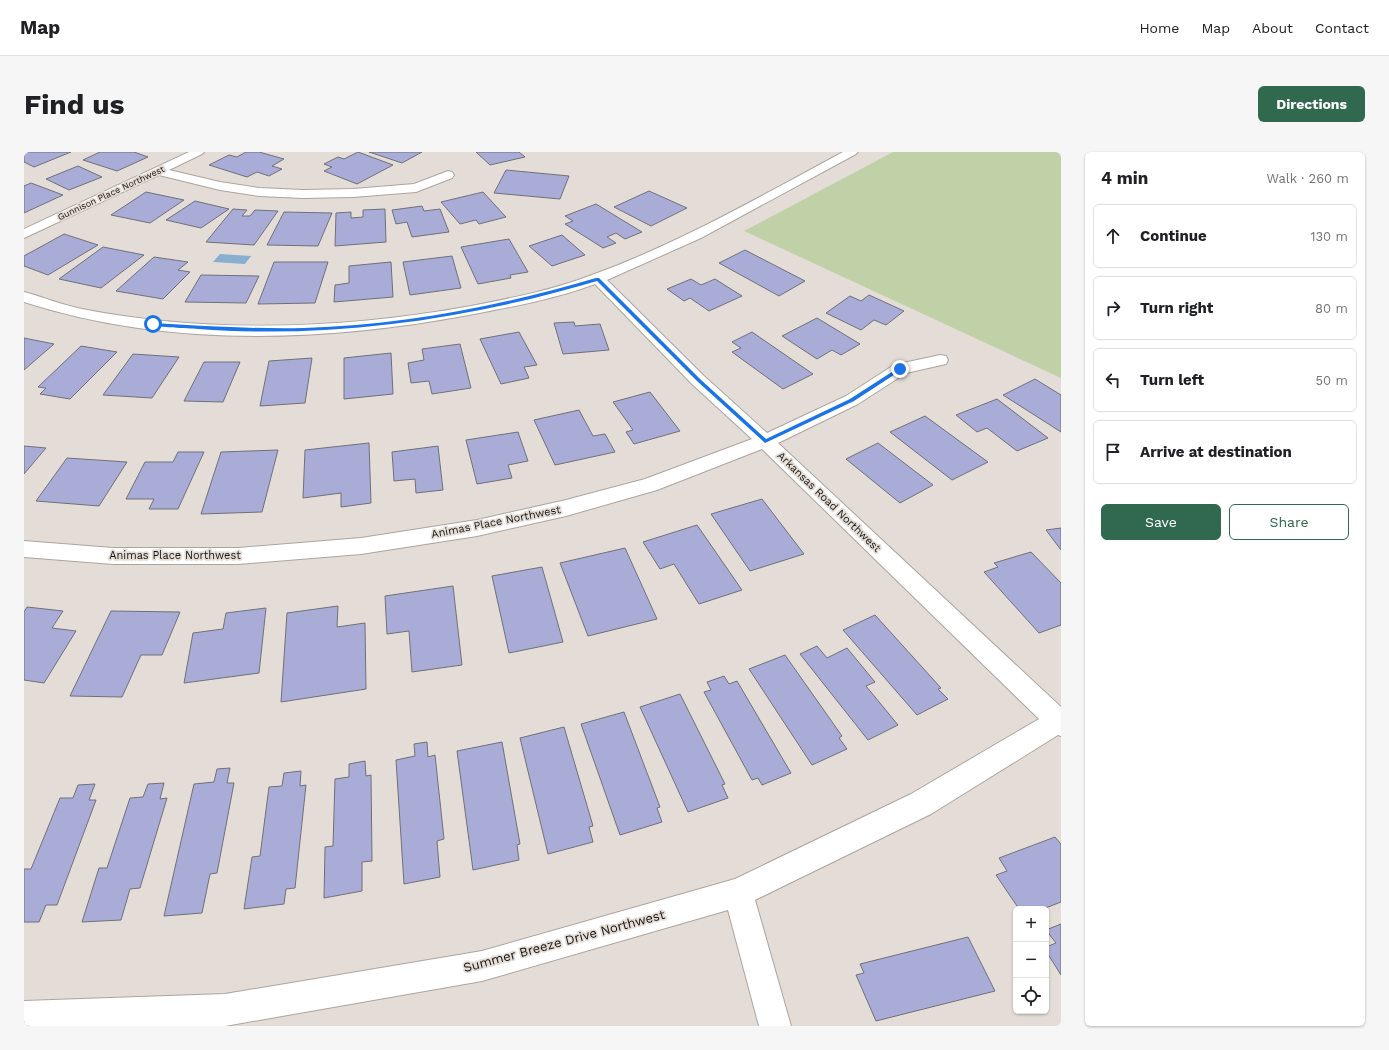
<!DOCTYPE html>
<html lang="en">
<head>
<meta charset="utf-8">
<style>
  :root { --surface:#fff; --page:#f6f6f6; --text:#202124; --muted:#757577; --line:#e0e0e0; --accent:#316950 }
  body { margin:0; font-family:"Work Sans",sans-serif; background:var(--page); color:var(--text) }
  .controls { position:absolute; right:12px; bottom:12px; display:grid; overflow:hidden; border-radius:6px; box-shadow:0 1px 3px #0004 }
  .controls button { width:36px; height:36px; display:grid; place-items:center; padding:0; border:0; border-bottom:1px solid var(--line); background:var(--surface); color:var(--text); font:20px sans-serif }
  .stop { position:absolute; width:12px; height:12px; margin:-9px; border:3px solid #1a73e8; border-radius:50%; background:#fff }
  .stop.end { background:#1a73e8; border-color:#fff; box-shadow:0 1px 4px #0008 }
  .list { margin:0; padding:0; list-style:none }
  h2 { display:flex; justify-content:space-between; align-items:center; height:52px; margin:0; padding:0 16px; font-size:17px }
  h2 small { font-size:13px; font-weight:400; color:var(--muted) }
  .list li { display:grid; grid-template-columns:26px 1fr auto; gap:12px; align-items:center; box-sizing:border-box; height:64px; margin:0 8px 8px; padding:0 8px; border:1px solid var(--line); border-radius:6px }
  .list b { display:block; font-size:15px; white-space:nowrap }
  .list em { font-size:13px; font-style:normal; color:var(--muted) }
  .actions { display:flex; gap:8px; padding:12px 16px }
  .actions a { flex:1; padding:9px 0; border:1px solid var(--accent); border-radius:6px; text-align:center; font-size:14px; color:var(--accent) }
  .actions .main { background:var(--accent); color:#fff }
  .icon { flex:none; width:22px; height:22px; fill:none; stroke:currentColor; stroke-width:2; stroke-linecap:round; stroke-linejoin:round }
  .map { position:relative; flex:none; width:1037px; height:874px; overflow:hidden; border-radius:6px }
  header { display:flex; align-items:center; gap:24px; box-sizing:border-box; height:56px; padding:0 20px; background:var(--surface); border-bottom:1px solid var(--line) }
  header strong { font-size:19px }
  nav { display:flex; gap:22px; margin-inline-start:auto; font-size:14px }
  .intro { display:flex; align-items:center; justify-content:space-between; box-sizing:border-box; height:96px; padding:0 24px }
  h1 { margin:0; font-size:28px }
  .button { padding:10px 18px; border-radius:6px; background:var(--accent); color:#fff; font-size:14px; font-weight:700 }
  main { display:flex; gap:24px; padding:0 24px }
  aside { flex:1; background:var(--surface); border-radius:6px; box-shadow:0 1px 3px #0004 }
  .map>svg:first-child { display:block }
  .green { fill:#c1d1a7 }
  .water { fill:#88afcf }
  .building { fill:#aaacd8; stroke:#6f7077 }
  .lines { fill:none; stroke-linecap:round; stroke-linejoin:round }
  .minor-casing { stroke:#aca49f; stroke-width:2 }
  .minor { fill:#fff; fill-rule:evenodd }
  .route { fill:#1a73e8 }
  .labels { text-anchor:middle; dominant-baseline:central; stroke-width:3.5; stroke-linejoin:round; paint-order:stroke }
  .far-street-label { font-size:9px; fill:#171412; stroke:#e4ddd7 }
  .street-label { font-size:11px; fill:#171412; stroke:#e4ddd7 }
  .near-street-label { font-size:13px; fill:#171412; stroke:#e4ddd7 }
</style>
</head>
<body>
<header>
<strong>Map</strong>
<nav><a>Home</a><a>Map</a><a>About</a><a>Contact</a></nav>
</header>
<div class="intro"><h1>Find us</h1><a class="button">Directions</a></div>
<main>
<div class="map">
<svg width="1037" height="874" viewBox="0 0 1037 874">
  <rect width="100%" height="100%" fill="#e4ddd7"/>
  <path class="green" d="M869,0h168v226l-317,-147z"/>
  <path class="water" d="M196,102l31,2 -6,8 -32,-2z"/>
  <path class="building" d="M0,0h47l-37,15 -10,-5z
    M76,0h34l14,5 -31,14 -34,-11z
    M222,0h13l25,7 -12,7 10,3 -13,7 -12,-4 -10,5 -38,-12 20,-10 8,2z
    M334,0l35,13 -36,19 -33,-13 8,-4 -8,-3 14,-7 6,2z
    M345,0h53l-20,11z
    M452,0h43l6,5 -35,8z
    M54,14l24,11 -33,13 -23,-11z
    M482,18l63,6 -9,23 -66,-6z
    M7,31l32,12 -39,18v-27z
    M625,39l38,17 -36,18 -37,-19z
    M122,40l38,8 -34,23 -39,-8z
    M459,40l23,25 -27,7 -3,-4 -16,4 -19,-22z
    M171,49l34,8 -28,19 -35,-8z
    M572,52l46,28 -17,7 -9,-6 -9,4 9,6 -13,5 -38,-24 8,-3 -8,-5z
    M398,54l2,5 16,-2 9,23 -37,5 -5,-15 -11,2 -4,-14z
    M209,57l14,1 -5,6h8l5,-6 23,1 -24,34 -48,-3z
    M361,57l1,33 -51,4 1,-33 15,-1v6l12,-1v-7z
    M260,60l48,1 -14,33 -51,-1z
    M40,82l34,11 -50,30 -24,-9v-10z
    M538,83l23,20 -33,11 -23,-20z
    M485,87l19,33 -18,3 1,3 -33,6 -17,-37z
    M79,95l41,8 -43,33 -42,-9z
    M721,98l60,31 -26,15 -60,-33z
    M428,104l9,32 -51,7 -7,-33z
    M130,105l34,5 -10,8 12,2 -27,27 -47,-8z
    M250,110h54l-13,41 -57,1z
    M367,110l2,35 -59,5 1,-17 14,-2v-17z
    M177,123l58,1 -13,27 -61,-1z
    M667,127l10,6 14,-6 27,17 -33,15 -19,-13 -6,3 -17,-12z
    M845,143l35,16 -18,14 -12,-5 -13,10 -35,-17 24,-17 11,5z
    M793,166l43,26 -19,11 -9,-5 -15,9 -35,-23z
    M550,170l1,4 25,-2 9,26 -46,4 -9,-31z
    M495,180l18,33 -13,2 5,11 -28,6 -21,-45z
    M728,180l61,42 -30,15 -51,-37 9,-4 -9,-6z
    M0,186l30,6 -30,26z
    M436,192l11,44 -39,6 -3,-13 -18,2 -3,-20 16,-3 -2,-11z
    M57,194l36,6 -47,47 -30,-5 6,-6 -8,-1z
    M367,201l2,41 -49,5v-41z
    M109,202l46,3 -27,41 -49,-3z
    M288,206l-7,45 -45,3 9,-45z
    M180,210h36l-17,40 -39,-1z
    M1011,227l26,16v37l-58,-37z
    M626,240l30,39 -46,13 -8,-12 7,-2 -20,-28z
    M973,247l51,39 -31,13 -30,-23 -10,4 -21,-17z
    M555,258l14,26 12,-2 10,18 -60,13 -21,-45z
    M901,264l63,46 -36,18 -62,-48z
    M494,280l10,29 -20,4 4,13 -35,6 -11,-44z
    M345,291l2,60 -30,4v-14l-38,5 2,-48z
    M854,291l55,42 -33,18 -54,-44z
    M0,294l22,2 -22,26z
    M414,294l5,44 -27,3 -1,-14 -21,2 -2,-29z
    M254,298l-16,62 -61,2 20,-62z
    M154,300h26l-26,57h-29l5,-10h-28l19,-37h28z
    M43,306l60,4 -28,44 -63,-5z
    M738,347l42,55 -54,17 -39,-57z
    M673,373l45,65 -43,14 -25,-40 -14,5 -17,-27z
    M1037,376v22l-15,-20z
    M601,396l32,71 -69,17 -28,-73z
    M1007,400l30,31v42l-22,8 -55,-61 14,-5 -4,-4z
    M518,415l21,75 -54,11 -17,-77z
    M429,434l9,79 -50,7 -3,-41 -22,3 -2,-38z
    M314,454l-1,21 28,-4 1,66 -85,13 6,-89z
    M3,455l36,4 -11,17 24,3 -32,52 -20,-3v-68z
    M242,456l-7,65 -75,10 9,-50 30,-4 3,-16z
    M87,459l69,1 -18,43h-21l-19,42 -52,-1z
    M851,463l66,73 -3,1 10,10 -31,16 -74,-85z
    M793,494l10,12 20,-10 28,34 -9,4 32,39 -30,15 -68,-86z
    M761,503l57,81 -3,2 8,11 -35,16 -63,-96z
    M700,524l5,8 8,-3 54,92 -29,12 -4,-7 -6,2 -48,-88 7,-2 -4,-8z
    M656,542l45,90 -3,1 6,13 -40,14 -48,-105z
    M600,560l36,95 -3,1 5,14 -42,13 -39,-111z
    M540,575l29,99 -4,1 4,15 -45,12 -28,-116z
    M403,590l1,15 7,-2 9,84 -7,2 3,36 -36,7 -8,-124 19,-4 -1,-12z
    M478,590l18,102 -3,1 2,15 -46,10 -16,-119z
    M341,609l1,15 5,-1 1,86 -10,1v29l-38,7 1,-51 8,-1 2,-67 14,-2v-13z
    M206,616l-3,15h7l-17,90 -7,1 -8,39 -38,3 30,-132 20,-2 3,-13z
    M277,619l-1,15 6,-1 -11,103 -9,1 -2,15 -40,5 8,-52 8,-1 9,-69 13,-1 2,-13z
    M140,631l-4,16 7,-1 -27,90 -10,1 -9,31 -39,2 17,-54h8l23,-70 13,-1 5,-13z
    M71,632l-6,16h7l-39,105h-11l-7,17h-15v-53h7l29,-71h13l5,-13z
    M1031,685l6,7v58l-18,7h-24l-23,-34 11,-4 -8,-13z
    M1037,772v51l-15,-24v-4l10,-4 -10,-13z
    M944,785l27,54 -119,30 -20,-46 8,-2 -4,-9z"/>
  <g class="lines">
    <defs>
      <path id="minor" d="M165,0h15l-2,2 -33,16 51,12 39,6 44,2 50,-1 61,-5 34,-13 4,1 2,3 -2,3 -36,14 -63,5 -50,1 -44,-2 -39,-6 -61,-15 -135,63v-9z
        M819,0h15l-2,2 -155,84 -94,42 97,96 63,57 79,-37 48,-31 46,-10 6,1 2,4 -2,4 -40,9 -48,31 -80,39 283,264v29l-3,-1 -127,79 -176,86 36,126h-32l-31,-116 -246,71 -257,45h-201v-25l201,-7 257,-43 253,-72 176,-85 128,-75 -277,-270 -105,41 -91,26 -89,20 -116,18 -123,10h-125l-89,-7v-16l89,7h125l123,-10 116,-18 89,-20 79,-21 107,-40 -60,-55 -97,-100c-40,15 -84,23 -126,31 -145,27 -303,33 -445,-13v-10c19,5 38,13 58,17 128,25 262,20 389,-3 41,-8 82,-16 121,-31 88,-32 169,-79 251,-123z"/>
    </defs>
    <use href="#minor" class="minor-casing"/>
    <use href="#minor" class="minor"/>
  </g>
  <path class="route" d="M572,126h3l101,101 66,60 84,-40 48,-31 5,1 -49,32 -89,42 -68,-62 -100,-100c-128,38 -265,58 -399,48 -10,-1 -40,-1 -48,-5l3,-1c50,3 100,6 151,5 99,-3 197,-22 292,-50z"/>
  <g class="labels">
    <g class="far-street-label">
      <text transform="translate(87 41) rotate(-25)">Gunnison Place Northwest</text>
    </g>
    <g class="street-label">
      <text transform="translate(805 350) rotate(44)">Arkansas Road Northwest</text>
      <text transform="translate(472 370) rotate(-11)">Animas Place Northwest</text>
      <text x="151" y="403">Animas Place Northwest</text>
    </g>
    <g class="near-street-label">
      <text transform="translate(540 789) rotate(-15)">Summer Breeze Drive Northwest</text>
    </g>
  </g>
</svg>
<div class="controls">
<button>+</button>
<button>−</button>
<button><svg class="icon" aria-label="locate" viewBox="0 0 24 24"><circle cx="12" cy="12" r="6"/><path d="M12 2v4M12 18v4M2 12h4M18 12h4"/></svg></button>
</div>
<div class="stop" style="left:129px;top:172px"></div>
<div class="stop end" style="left:876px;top:217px"></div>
</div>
<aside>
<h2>4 min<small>Walk · 260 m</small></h2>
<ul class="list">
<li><svg class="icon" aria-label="ahead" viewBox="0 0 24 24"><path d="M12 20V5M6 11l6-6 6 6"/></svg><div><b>Continue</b></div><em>130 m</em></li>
<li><svg class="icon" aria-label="right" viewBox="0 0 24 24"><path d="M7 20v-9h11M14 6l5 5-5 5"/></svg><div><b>Turn right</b></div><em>80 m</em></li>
<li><svg class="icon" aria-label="left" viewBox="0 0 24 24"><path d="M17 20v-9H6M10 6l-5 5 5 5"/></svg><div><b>Turn left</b></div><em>50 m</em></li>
<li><svg class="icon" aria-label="arrive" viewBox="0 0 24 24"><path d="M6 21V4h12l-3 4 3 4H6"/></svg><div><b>Arrive at destination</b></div></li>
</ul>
<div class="actions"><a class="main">Save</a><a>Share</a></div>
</aside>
</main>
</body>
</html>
